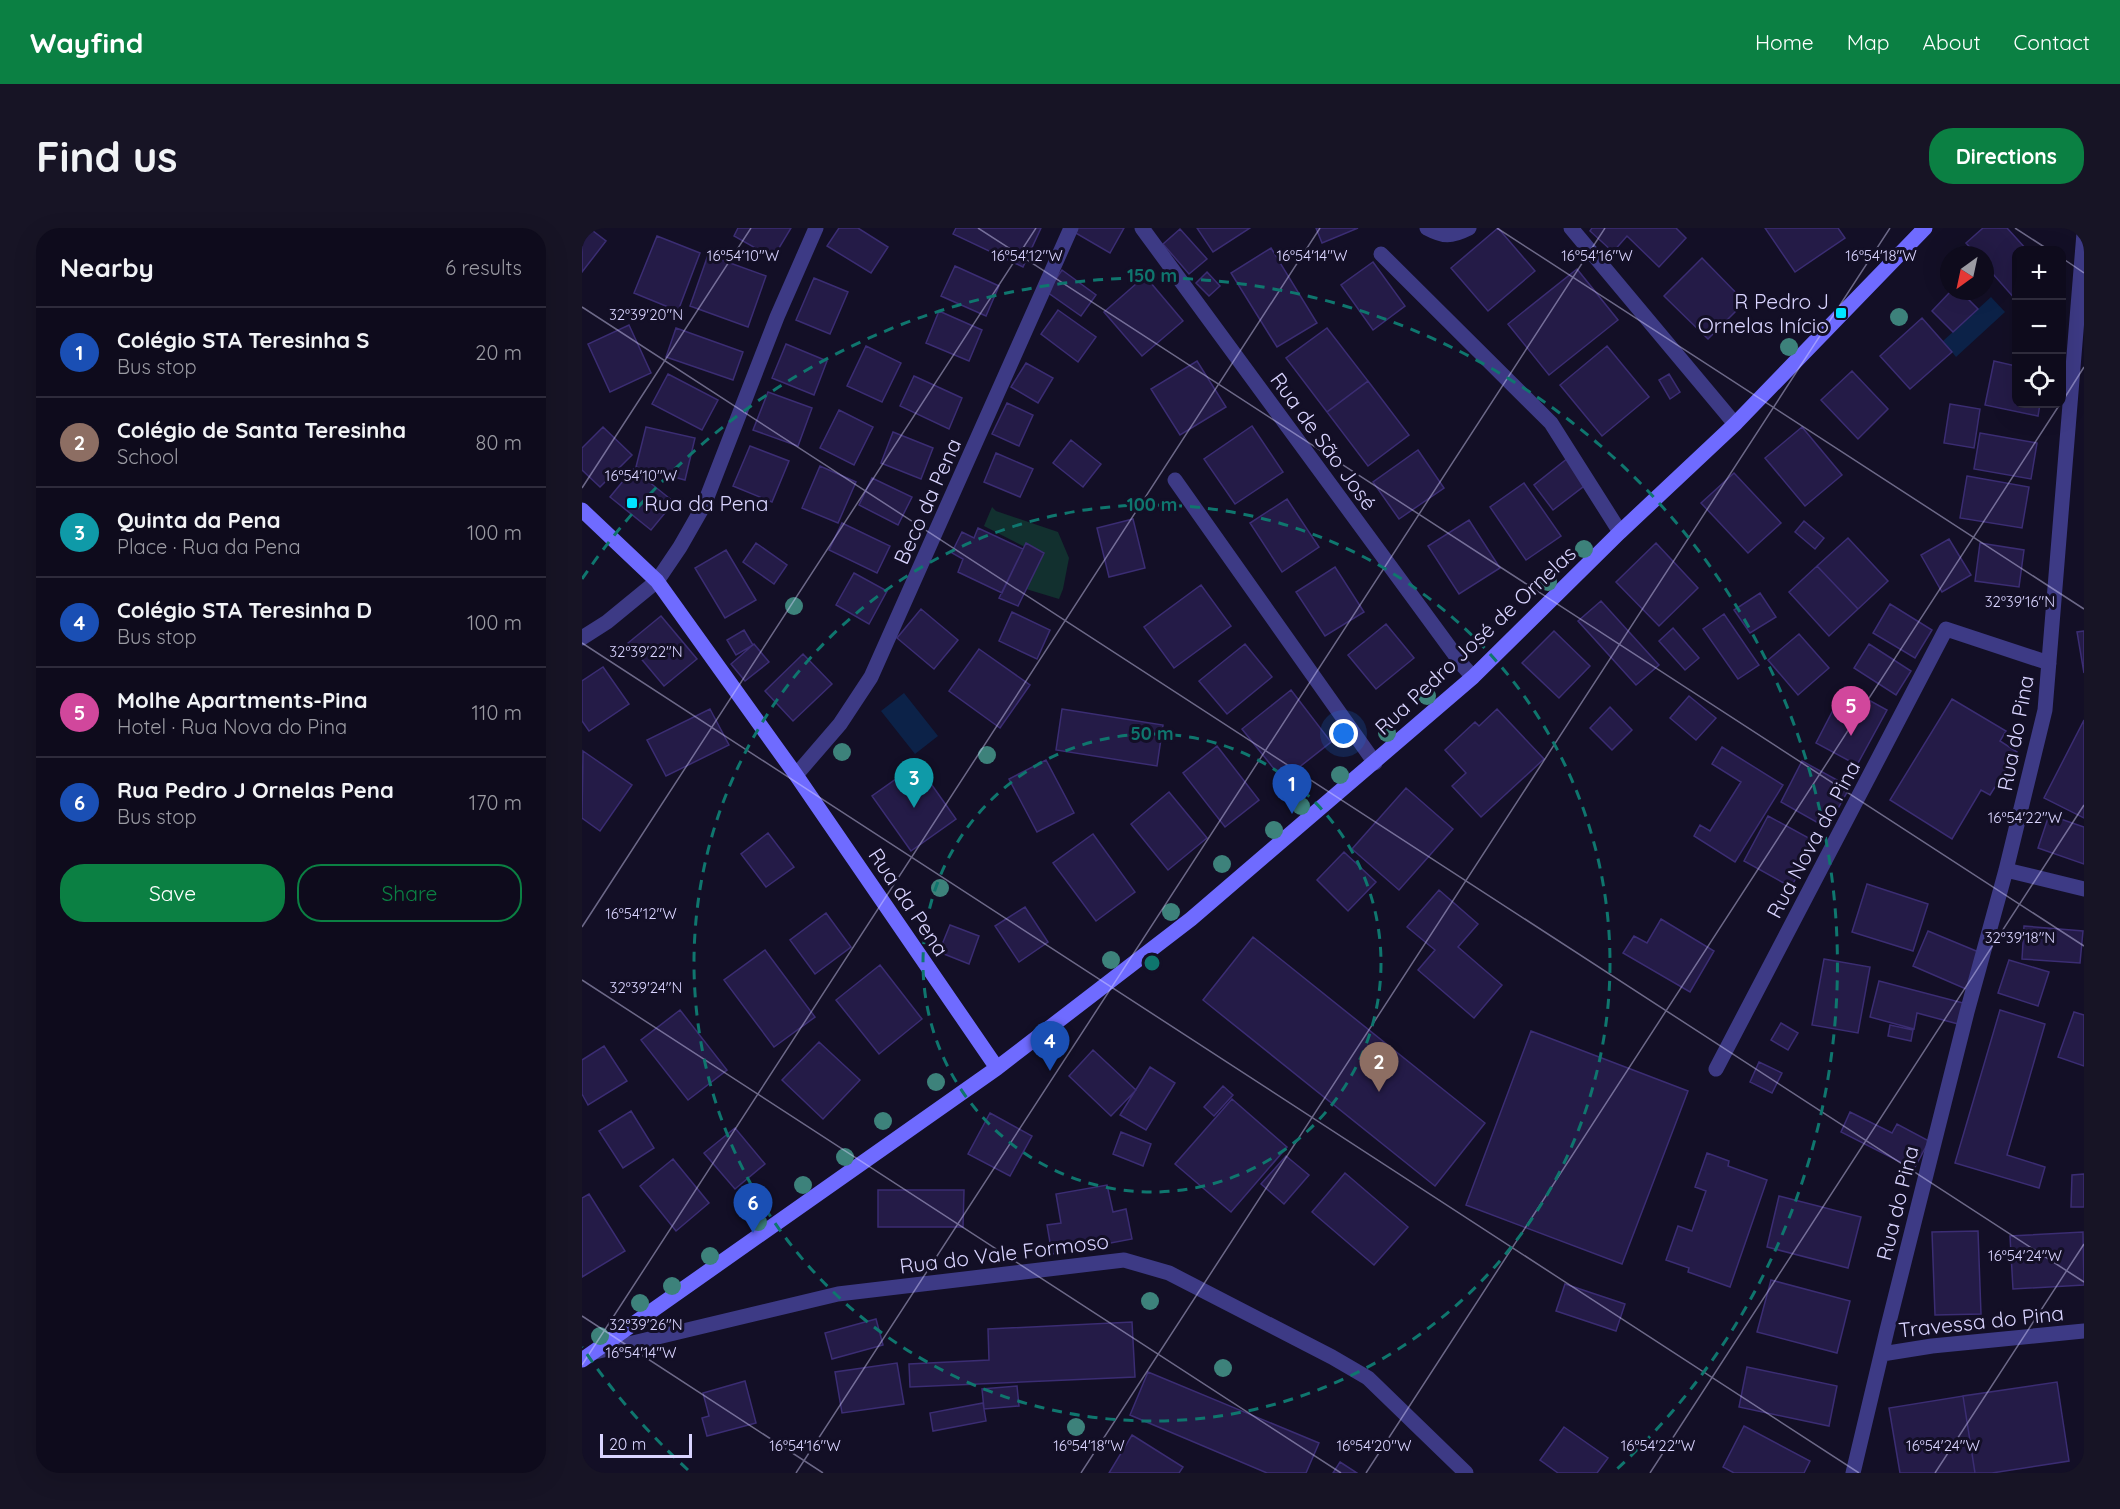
<!DOCTYPE html>
<html lang="en">
<head>
<meta charset="utf-8">
<style>
  :root { --surface:#0e0b1c; --page:#171425; --text:#f1f3f6; --muted:#9b9ba3; --line:#2e2b3b; --accent:#0b8043 }
  body { margin:0; font-family:Quicksand,sans-serif; background:var(--page); color:var(--text) }
  .controls { position:absolute; right:18px; top:18px; display:grid; overflow:hidden; border-radius:12px; box-shadow:0 6px 24px #0002 }
  .controls button { width:54px; height:54px; display:grid; place-items:center; padding:0; border:0; border-bottom:2px solid var(--line); background:var(--surface); color:var(--text); font:30px sans-serif }
  .compass { position:absolute; left:1358px; top:18px; width:54px; height:54px; border-radius:50%; background:var(--surface); box-shadow:0 6px 24px #0002; rotate:213deg }
  .scale { position:absolute; left:18px; bottom:15px; width:92px; box-sizing:border-box; padding-left:6px; border:3px solid #d9d4ff; border-top:0; font-size:16px; line-height:21px; white-space:nowrap; color:#d9d4ff; -webkit-text-stroke:4px #130f26; paint-order:stroke }
  .you { position:absolute; left:762px; top:506px; width:21px; height:21px; margin:-15px; border:4px solid #fff; border-radius:50%; background:#1a73e8; box-shadow:0 0 0 9px #1a73e833 }
  .badge { display:grid; place-items:center; width:39px; height:39px; border-radius:50%; background:var(--accent); color:#fff; font-size:20px; font-weight:700 }
  .pin { position:absolute; translate:-50% -50px; filter:drop-shadow(0 2px 3px #0008) }
  .pin::after { content:''; position:absolute; top:32px; width:21px; height:18px; background:inherit; clip-path:polygon(0 0,100% 0,50% 100%) }
  .list { margin:0; padding:0; list-style:none }
  h2 { display:flex; justify-content:space-between; align-items:center; height:78px; margin:0; padding:0 24px; font-size:26px }
  h2 small { font-size:20px; font-weight:400; color:var(--muted) }
  .list li { display:grid; grid-template-columns:39px 1fr auto; gap:18px; align-items:center; box-sizing:border-box; height:90px; padding:0 24px; border-top:2px solid var(--line) }
  .list b { display:block; font-size:22px; white-space:nowrap }
  .list p { margin:0; font-size:20px; white-space:nowrap; color:var(--muted) }
  .list em { font-size:20px; font-style:normal; color:var(--muted) }
  .actions { display:flex; gap:12px; padding:18px 24px }
  .actions a { flex:1; padding:14px 0; border:2px solid var(--accent); border-radius:24px; text-align:center; font-size:21px; color:var(--accent) }
  .actions .main { background:var(--accent); color:#fff }
  .icon { flex:none; width:33px; height:33px; fill:none; stroke:currentColor; stroke-width:2; stroke-linecap:round; stroke-linejoin:round }
  .map { position:relative; flex:none; width:1502px; height:1245px; overflow:hidden; border-radius:24px }
  header { display:flex; align-items:center; gap:36px; box-sizing:border-box; height:84px; padding:0 30px; background:var(--accent); color:#fff }
  header strong { font-size:28px }
  nav { display:flex; gap:33px; margin-inline-start:auto; font-size:21px }
  .intro { display:flex; align-items:center; justify-content:space-between; box-sizing:border-box; height:144px; padding:0 36px }
  h1 { margin:0; font-size:42px }
  .button { padding:15px 27px; border-radius:24px; background:var(--accent); color:#fff; font-size:21px; font-weight:700 }
  main { display:flex; gap:36px; padding:0 36px }
  aside { flex:1; background:var(--surface); border-radius:24px; box-shadow:0 6px 24px #0002 }
  .map>svg:first-child { display:block }
  .green { fill:#12302f }
  .water { fill:#0c2248 }
  .building { fill:#241b47; stroke:#3b2d73; stroke-width:1.5 }
  .lines { fill:none; stroke-linecap:round; stroke-linejoin:round }
  .street { stroke:#3d3a85; stroke-width:15 }
  .secondary { stroke:#6f6bff; stroke-width:15 }
  .tree { fill:#3d827b }
  .ticks { fill:none; stroke:#d9d4ff; stroke-width:1.5; stroke-opacity:0.45 }
  .ring { fill:none; stroke:#0f766e; stroke-width:3; stroke-dasharray:10 8 }
  .poi-dot { fill:#00e5ff; stroke:#130f26; stroke-width:2 }
  .labels { text-anchor:middle; dominant-baseline:central; stroke-width:6; stroke-linejoin:round; paint-order:stroke }
  .poi-label { font-size:21px; fill:#d9d4ff; stroke:#130f26; text-anchor:end }
  .street-label { font-size:21px; fill:#d9d4ff; stroke:#130f26 }
  .ticks-label { font-size:15px; text-anchor:middle; fill:#d9d4ff; stroke:#130f26; stroke-width:6; stroke-linejoin:round; paint-order:stroke }
  .centre { fill:#0f766e; stroke:#130f26; stroke-width:3 }
  .ring-label { font-size:18px; text-anchor:middle; font-weight:bold; fill:#0f766e; stroke:#130f26; stroke-width:6; stroke-linejoin:round; paint-order:stroke }
</style>
</head>
<body>
<header>
<strong>Wayfind</strong>
<nav><a>Home</a><a>Map</a><a>About</a><a>Contact</a></nav>
</header>
<div class="intro"><h1>Find us</h1><a class="button">Directions</a></div>
<main>
<aside>
<h2>Nearby<small>6 results</small></h2>
<ul class="list">
<li><span class="badge" style="background:#1a4fb4">1</span><div><b>Colégio STA Teresinha S</b><p>Bus stop</p></div><em>20 m</em></li>
<li><span class="badge" style="background:#8d6e63">2</span><div><b>Colégio de Santa Teresinha</b><p>School</p></div><em>80 m</em></li>
<li><span class="badge" style="background:#0f9aa8">3</span><div><b>Quinta da Pena</b><p>Place · Rua da Pena</p></div><em>100 m</em></li>
<li><span class="badge" style="background:#1a4fb4">4</span><div><b>Colégio STA Teresinha D</b><p>Bus stop</p></div><em>100 m</em></li>
<li><span class="badge" style="background:#d1479c">5</span><div><b>Molhe Apartments-Pina</b><p>Hotel · Rua Nova do Pina</p></div><em>110 m</em></li>
<li><span class="badge" style="background:#1a4fb4">6</span><div><b>Rua Pedro J Ornelas Pena</b><p>Bus stop</p></div><em>170 m</em></li>
</ul>
<div class="actions"><a class="main">Save</a><a>Share</a></div>
</aside>
<div class="map">
<svg width="1502" height="1245" viewBox="0 0 1502 1245">
  <rect width="100%" height="100%" fill="#130f26"/>
  <path class="green" d="M410,279l4,4 62,21 11,26 -6,31 -4,10 -33,-10 18,-36 -18,-9 -1,3 -41,-21z"/>
  <path class="water" d="M1409,69l14,15 -49,45 -13,-16z
    M322,465l34,43 -23,18 -34,-43z"/>
  <path class="building" d="M0,0h7l17,13 -24,31z
    M156,0h53l-18,30 -39,-22z
    M257,0h19l30,19 -17,26 -44,-27z
    M374,0h85l-18,39 -70,-33z
    M495,0h47l-14,25 -36,-21z
    M615,0h53l-37,24z
    M734,0h42l-36,15z
    M916,0l37,43 -47,40 -37,-43z
    M1010,0h84l10,10 -27,29 -32,-31 -14,16 -23,-21z
    M1183,0h73l7,10 -50,34z
    M1401,0h24l20,22h-11v50l-31,-35v-10h-8l-11,-12z
    M598,1l27,30 -18,15 -26,-30z
    M75,8l43,17 -22,58 -44,-18z
    M689,20l46,75 -40,24 -46,-74z
    M126,27l58,21 -18,51 -58,-21z
    M1120,30l43,44 -37,37 -44,-43z
    M791,34l32,44 -32,24 -32,-45z
    M373,38l44,20 -13,30 -45,-20z
    M995,41l41,51 -69,55 -41,-51z
    M480,42l34,25 -15,21 -34,-24z
    M625,44l13,14 -11,10 -13,-13z
    M563,48l38,45 -41,35 -38,-44z
    M232,50l34,14 -18,42 -34,-14z
    M1369,63h9l18,18 -25,23 -21,-21z
    M476,82l38,27 -18,25 -37,-28z
    M357,83l43,19 -13,31 -43,-18z
    M1340,90l30,34 -42,37 -30,-33z
    M47,97l22,48 -41,19 -22,-48z
    M94,100l67,24 -10,28 -67,-23z
    M745,100l41,53 -41,31 -41,-54z
    M204,116l41,17 -13,34 -42,-17z
    M284,118l35,17 -19,39 -35,-16z
    M1025,118l42,51 -47,39 -42,-51z
    M615,133l29,46 -46,28 -29,-46z
    M1412,133l22,5v38h24l-2,12 -53,-11z
    M444,135l27,15 -15,25 -27,-16z
    M1270,143l36,38 -30,30 -37,-39z
    M86,146l50,26 -16,30 -50,-26z
    M1087,146l11,18 -10,7 -11,-19z
    M332,148l48,22 -13,31 -49,-23z
    M786,153l41,54 -41,31 -41,-54z
    M186,164l44,16 -14,38 -45,-16z
    M425,175l26,12 -14,31 -27,-12z
    M1368,176l30,5 -6,39 -30,-5z
    M257,182l34,17 -19,38 -34,-17z
    M670,198l31,46 -48,32 -31,-45z
    M21,199l29,28 -32,32 -18,-17v-22z
    M64,199l49,11 -10,42 -49,-13z
    M1220,199l40,48 -37,31 -40,-48z
    M311,204l40,16 -12,31 -40,-16z
    M1398,205l57,10 -6,36 -57,-10z
    M489,212l30,24 -18,23 -30,-24z
    M168,218l39,15 -17,41 -39,-16z
    M836,222l26,38 -45,31 -26,-37z
    M414,225l37,16 -13,28 -36,-15z
    M986,230l20,25 -35,27 -19,-25z
    M238,238l36,16 -18,41 -36,-15z
    M51,241l41,33 -23,28 -41,-33z
    M1152,245l47,50 -33,30 -47,-50z
    M1385,248l62,11 -7,41 -62,-10z
    M290,250l40,19 -14,28 -39,-20z
    M942,255l37,53 -35,24 -36,-53z
    M705,271l32,48 -37,25 -32,-49z
    M551,291l12,49 -36,9 -12,-49z
    M887,292l31,48 -41,26 -31,-48z
    M1222,293l20,17 -9,11 -20,-17z
    M260,295l48,23 -13,27 -48,-23z
    M396,300l45,21 -21,44 -44,-21 5,-13 -11,-6 3,-7 7,-14 12,6z
    M1266,310l40,43 -30,28 -41,-43z
    M1367,311l22,36 -29,17 -21,-37z
    M174,315l31,22 -13,19 -31,-22z
    M444,315l18,10 -26,53 -19,-8z
    M1074,315l42,45 -39,38 -43,-44z
    M1398,315l44,7 -5,37 -44,-6z
    M144,322l30,50 -31,18 -30,-50z
    M1235,338l41,43 -29,27 -40,-44z
    M753,339l29,45 -39,24 -29,-44z
    M272,345l33,18 -18,33 -33,-19z
    M619,357l30,41 -57,42 -30,-41z
    M1178,365l16,24 -26,16 -16,-23z
    M1019,373l58,64 -23,20 -58,-64z
    M1308,376l42,26 -17,28 -42,-25z
    M339,381l37,31 -24,29 -37,-31z
    M430,384l38,18 -13,29 -38,-18z
    M1142,386l35,51 -21,14 -35,-50z
    M79,388l36,43 -33,27 -36,-43z
    M804,396l28,34 -38,31 -28,-34z
    M1091,400l26,30 -14,12 -26,-29z
    M162,402l9,15 -17,10 -9,-15z
    M972,403l36,35 -31,32 -37,-35z
    M1502,403v42l-7,-41z
    M1217,406l30,34 -31,27 -30,-35z
    M172,416l15,18 -24,19 -14,-17z
    M663,416l27,33 -45,37 -28,-33z
    M1287,416l42,27 -15,24 -42,-27z
    M397,421l51,36 -30,43 -51,-37z
    M221,426l29,30 -39,37 -28,-30z
    M21,439l26,37 -40,27 -7,-10v-40z
    M1263,459l42,23 -30,55 -41,-22z
    M709,462l40,52 -48,38 -41,-51z
    M1107,468l27,22 -20,22 -26,-22z
    M1370,471l54,32 -6,10 17,11 -27,43 -9,-5 -29,49 -62,-39z
    M1028,479l22,23 -20,20 -22,-22z
    M128,481l19,36 -63,31 -19,-36z
    M480,481l101,16 -6,41 -101,-16z
    M915,481l47,50 -63,58 -29,-31 14,-13 -21,-23 30,-28 4,4z
    M1502,492v98l-40,-20z
    M635,518l42,54 -34,27 -42,-54z
    M1140,519l61,38 -48,77 -41,-26 6,-11 10,6 31,-49 -29,-18z
    M1,523l49,34 -32,46 -18,-13z
    M464,532l28,53 -37,19 -28,-53z
    M1220,533l48,26 -23,41 -46,-26z
    M335,536l39,55 -45,32 -39,-55z
    M824,560l47,41 -54,61 -47,-41z
    M587,564l38,46 -39,32 -37,-46z
    M1467,587l35,12v37l-46,-16z
    M1186,588l48,26 -25,45 -47,-26z
    M186,605l26,34 -28,20 -25,-33z
    M511,606l42,58 -39,29 -43,-58z
    M762,624l32,30 -28,29 -31,-31z
    M1285,656l61,20 -15,47 -61,-19z
    M857,662l39,34 -20,23 44,38 -28,33 -56,-48 17,-20 -28,-23z
    M443,679l23,35 -29,20 -24,-36z
    M244,685l25,34 -36,27 -25,-34z
    M1079,691l53,32 -24,41 -67,-39 11,-17 13,7z
    M368,697l29,11 -10,28 -30,-12z
    M1442,698l59,5 -3,32 -58,-4z
    M1346,703l53,22 -15,36 -53,-23z
    M671,709l232,186 -50,63 -232,-186z
    M183,722l50,67 -41,30 -50,-67z
    M1242,731l46,8 -12,66 -46,-8z
    M1427,732l40,12 -11,34 -40,-13z
    M298,737l42,54 -43,35 -43,-54z
    M1297,753l88,23 -5,21 -45,-12 -3,16 -44,-12z
    M98,782l47,60 -39,30 -47,-60z
    M1418,782l45,14 -38,131 38,12 -6,21 -84,-25z
    M1492,784l10,3v51l-26,-9z
    M1199,795l17,10 -10,17 -17,-10z
    M1308,797l23,5 -2,11 -23,-5z
    M949,803l157,60 -66,173 -156,-59z
    M237,814l41,38 -37,39 -41,-39z
    M22,818l23,35 -39,24 -6,-11v-34z
    M511,822l43,40 -25,26 -42,-40z
    M1177,834l23,11 -10,20 -22,-11z
    M568,839l25,16 -29,47 -26,-15z
    M641,858l10,9 -19,21 -10,-9z
    M650,871l55,48 -56,65 -56,-48z
    M49,883l23,37 -31,20 -24,-37z
    M1268,884l42,21 5,-9 32,17 -15,28 -73,-37z
    M408,885l42,23 -22,40 -42,-22z
    M153,900l30,36 -30,25 -31,-36z
    M539,904l30,12 -8,22 -30,-12z
    M1125,925l22,8 -1,5 39,14 -37,107 -42,-15 1,-4 -23,-8 12,-34 14,5 14,-40 -11,-4z
    M704,928l23,19 -25,29 -23,-20z
    M91,931l36,44 -33,28 -36,-45z
    M763,945l63,54 -34,38 -62,-53z
    M1502,946v33h-13l1,-32z
    M525,957l6,27 13,-3 6,30 -80,15 -5,-29 14,-2 -5,-29z
    M296,962h86l-1,37h-85z
    M7,966l36,57 -43,26v-79z
    M1197,968l82,21 -13,51 -81,-21z
    M1396,1003l3,83 -46,1 -3,-83z
    M1501,1004l1,53 -71,4 -3,-53z
    M1189,1052l79,21 -13,52 -80,-21z
    M983,1056l60,20 -9,27 -60,-20z
    M294,1091l7,26 -51,14 -7,-26z
    M550,1094l3,55 -225,10 -1,-23 80,-4 -1,-31z
    M315,1135l7,41 -62,9 -7,-41z
    M1165,1139l90,19 -8,40 -90,-19z
    M566,1144l171,71 -13,30h-39l-137,-58z
    M163,1153l11,42 -49,13 -5,-18 7,-2 -6,-23z
    M1475,1154l12,79 -77,12h-17l-12,-77z
    M435,1158l2,20 -35,3 -2,-20z
    M1381,1168l12,77h-75l-11,-65z
    M401,1175l3,18 -53,10 -3,-18z
    M1162,1198l66,35 -6,12h-70l-11,-6z
    M982,1199l44,31 -11,15h-39l-18,-13z
    M550,1207l51,32 -4,6h-70z
    M758,1234l17,11h-24z"/>
  <g class="lines">
    <path class="street" d="M560,0l322,439 9,10
      M845,0c17,9 24,9 42,0
      M989,0l164,196
      M799,26l170,169 69,109
      M593,252l200,283
      M0,410l25,-16 50,-41 23,-34 24,-42 73,-188 39,-89
      M214,547l44,-51 31,-47 200,-449
      M1424,642l78,19
      M1134,841l230,-440 103,34
      M13,1124l243,-58 286,-34 45,13 163,84 36,21 98,95
      M1300,1126l50,-8 152,-15
      M1271,1245l34,-143 80,-318 39,-142 39,-160 39,-477"/>
    <path class="secondary" d="M0,282l75,71 139,194 201,293
      M0,1132l415,-292 194,-149 282,-242 147,-145 115,-108 190,-196"/>
  </g>
  <g class="tree">
    <circle cx="1317" cy="89" r="9"/>
    <circle cx="1207" cy="119" r="9"/>
    <circle cx="1002" cy="321" r="9"/>
    <circle cx="966" cy="354" r="9"/>
    <circle cx="212" cy="378" r="9"/>
    <circle cx="845" cy="468" r="9"/>
    <circle cx="805" cy="505" r="9"/>
    <circle cx="260" cy="524" r="9"/>
    <circle cx="405" cy="527" r="9"/>
    <circle cx="758" cy="547" r="9"/>
    <circle cx="719" cy="578" r="9"/>
    <circle cx="692" cy="602" r="9"/>
    <circle cx="640" cy="636" r="9"/>
    <circle cx="358" cy="660" r="9"/>
    <circle cx="589" cy="684" r="9"/>
    <circle cx="529" cy="732" r="9"/>
    <circle cx="354" cy="854" r="9"/>
    <circle cx="301" cy="893" r="9"/>
    <circle cx="263" cy="929" r="9"/>
    <circle cx="221" cy="957" r="9"/>
    <circle cx="176" cy="994" r="9"/>
    <circle cx="128" cy="1028" r="9"/>
    <circle cx="90" cy="1058" r="9"/>
    <circle cx="568" cy="1073" r="9"/>
    <circle cx="58" cy="1075" r="9"/>
    <circle cx="18" cy="1108" r="9"/>
    <circle cx="641" cy="1140" r="9"/>
    <circle cx="494" cy="1199" r="9"/>
  </g>
  <path class="ticks" d="M396,0l1106,718M915,0l587,381M1433,0l34,22M1480,30l22,15M0,79l1502,975M1480,174l22,-35M0,260l169,-260M0,415l1277,830M0,699l454,-699M0,752l759,493M0,1088l241,157M0,1137l738,-1137M214,1245l809,-1245M499,1245l809,-1245M784,1245l694,-1069M1068,1245l434,-668M1353,1245l149,-229"/>
  <g class="ring">
    <circle cx="570" cy="735" r="229"/>
    <circle cx="570" cy="735" r="458"/>
    <path d="M106 1242A687 687 0 0 1 0 1119M0 351A687 687 0 1 1 1034 1242"/>
  </g>
  <g class="poi-dot">
    <rect x="1253" y="79" width="12" height="12" rx="3"/>
    <rect x="44" y="269" width="12" height="12" rx="3"/>
  </g>
  <g class="labels">
    <g class="poi-label">
      <text x="1247" y="73">R Pedro J<tspan x="1247" dy="24">Ornelas Início</tspan></text>
      <text x="62" y="275" text-anchor="start">Rua da Pena</text>
    </g>
    <g class="street-label">
      <text transform="translate(742 213) rotate(54)">Rua de São José</text>
      <text transform="translate(345 273) rotate(-66)">Beco da Pena</text>
      <text transform="translate(893 412) rotate(-43)">Rua Pedro José de Ornelas</text>
      <text transform="translate(1433 505) rotate(-79)">Rua do Pina</text>
      <text transform="translate(1231 611) rotate(-62)">Rua Nova do Pina</text>
      <text transform="translate(327 674) rotate(56)">Rua da Pena</text>
      <text transform="translate(1315 975) rotate(-76)">Rua do Pina</text>
      <text transform="translate(422 1025) rotate(-7)">Rua do Vale Formoso</text>
      <text transform="translate(1399 1093) rotate(-6)">Travessa do Pina</text>
    </g>
  </g>
  <g class="ticks-label">
    <text x="445" y="33">16°54'12"W</text>
    <text x="730" y="33">16°54'14"W</text>
    <text x="161" y="33">16°54'10"W</text>
    <text x="1015" y="33">16°54'16"W</text>
    <text x="1299" y="33">16°54'18"W</text>
    <text x="64" y="92">32°39'20"N</text>
    <text x="59" y="253">16°54'10"W</text>
    <text x="1438" y="379">32°39'16"N</text>
    <text x="64" y="429">32°39'22"N</text>
    <text x="1443" y="595">16°54'22"W</text>
    <text x="59" y="691">16°54'12"W</text>
    <text x="1438" y="715">32°39'18"N</text>
    <text x="64" y="765">32°39'24"N</text>
    <text x="1443" y="1033">16°54'24"W</text>
    <text x="64" y="1102">32°39'26"N</text>
    <text x="59" y="1130">16°54'14"W</text>
    <text x="223" y="1223">16°54'16"W</text>
    <text x="507" y="1223">16°54'18"W</text>
    <text x="792" y="1223">16°54'20"W</text>
    <text x="1076" y="1223">16°54'22"W</text>
    <text x="1361" y="1223">16°54'24"W</text>
  </g>
  <circle cx="570" cy="735" r="9" class="centre"/>
  <g class="ring-label">
    <text x="570" y="54">150 m</text>
    <text x="570" y="283">100 m</text>
    <text x="570" y="512">50 m</text>
  </g>
</svg>
<div class="controls">
<button>+</button>
<button>−</button>
<button><svg class="icon" aria-label="locate" viewBox="0 0 24 24"><circle cx="12" cy="12" r="6"/><path d="M12 2v4M12 18v4M2 12h4M18 12h4"/></svg></button>
</div>
<svg class="compass" viewBox="-18 -18 36 36"><path d="M0-13l5 13h-10z" fill="#e53935"/><path d="M0 13l5-13h-10z" fill="#9b9ba3"/></svg>
<div class="scale">20 m</div>
<div class="you"></div>
<div class="pin badge" style="left:710px;top:586px;background:#1a4fb4">1</div>
<div class="pin badge" style="left:797px;top:864px;background:#8d6e63">2</div>
<div class="pin badge" style="left:332px;top:580px;background:#0f9aa8">3</div>
<div class="pin badge" style="left:468px;top:843px;background:#1a4fb4">4</div>
<div class="pin badge" style="left:1269px;top:508px;background:#d1479c">5</div>
<div class="pin badge" style="left:171px;top:1005px;background:#1a4fb4">6</div>
</div>
</main>
</body>
</html>
